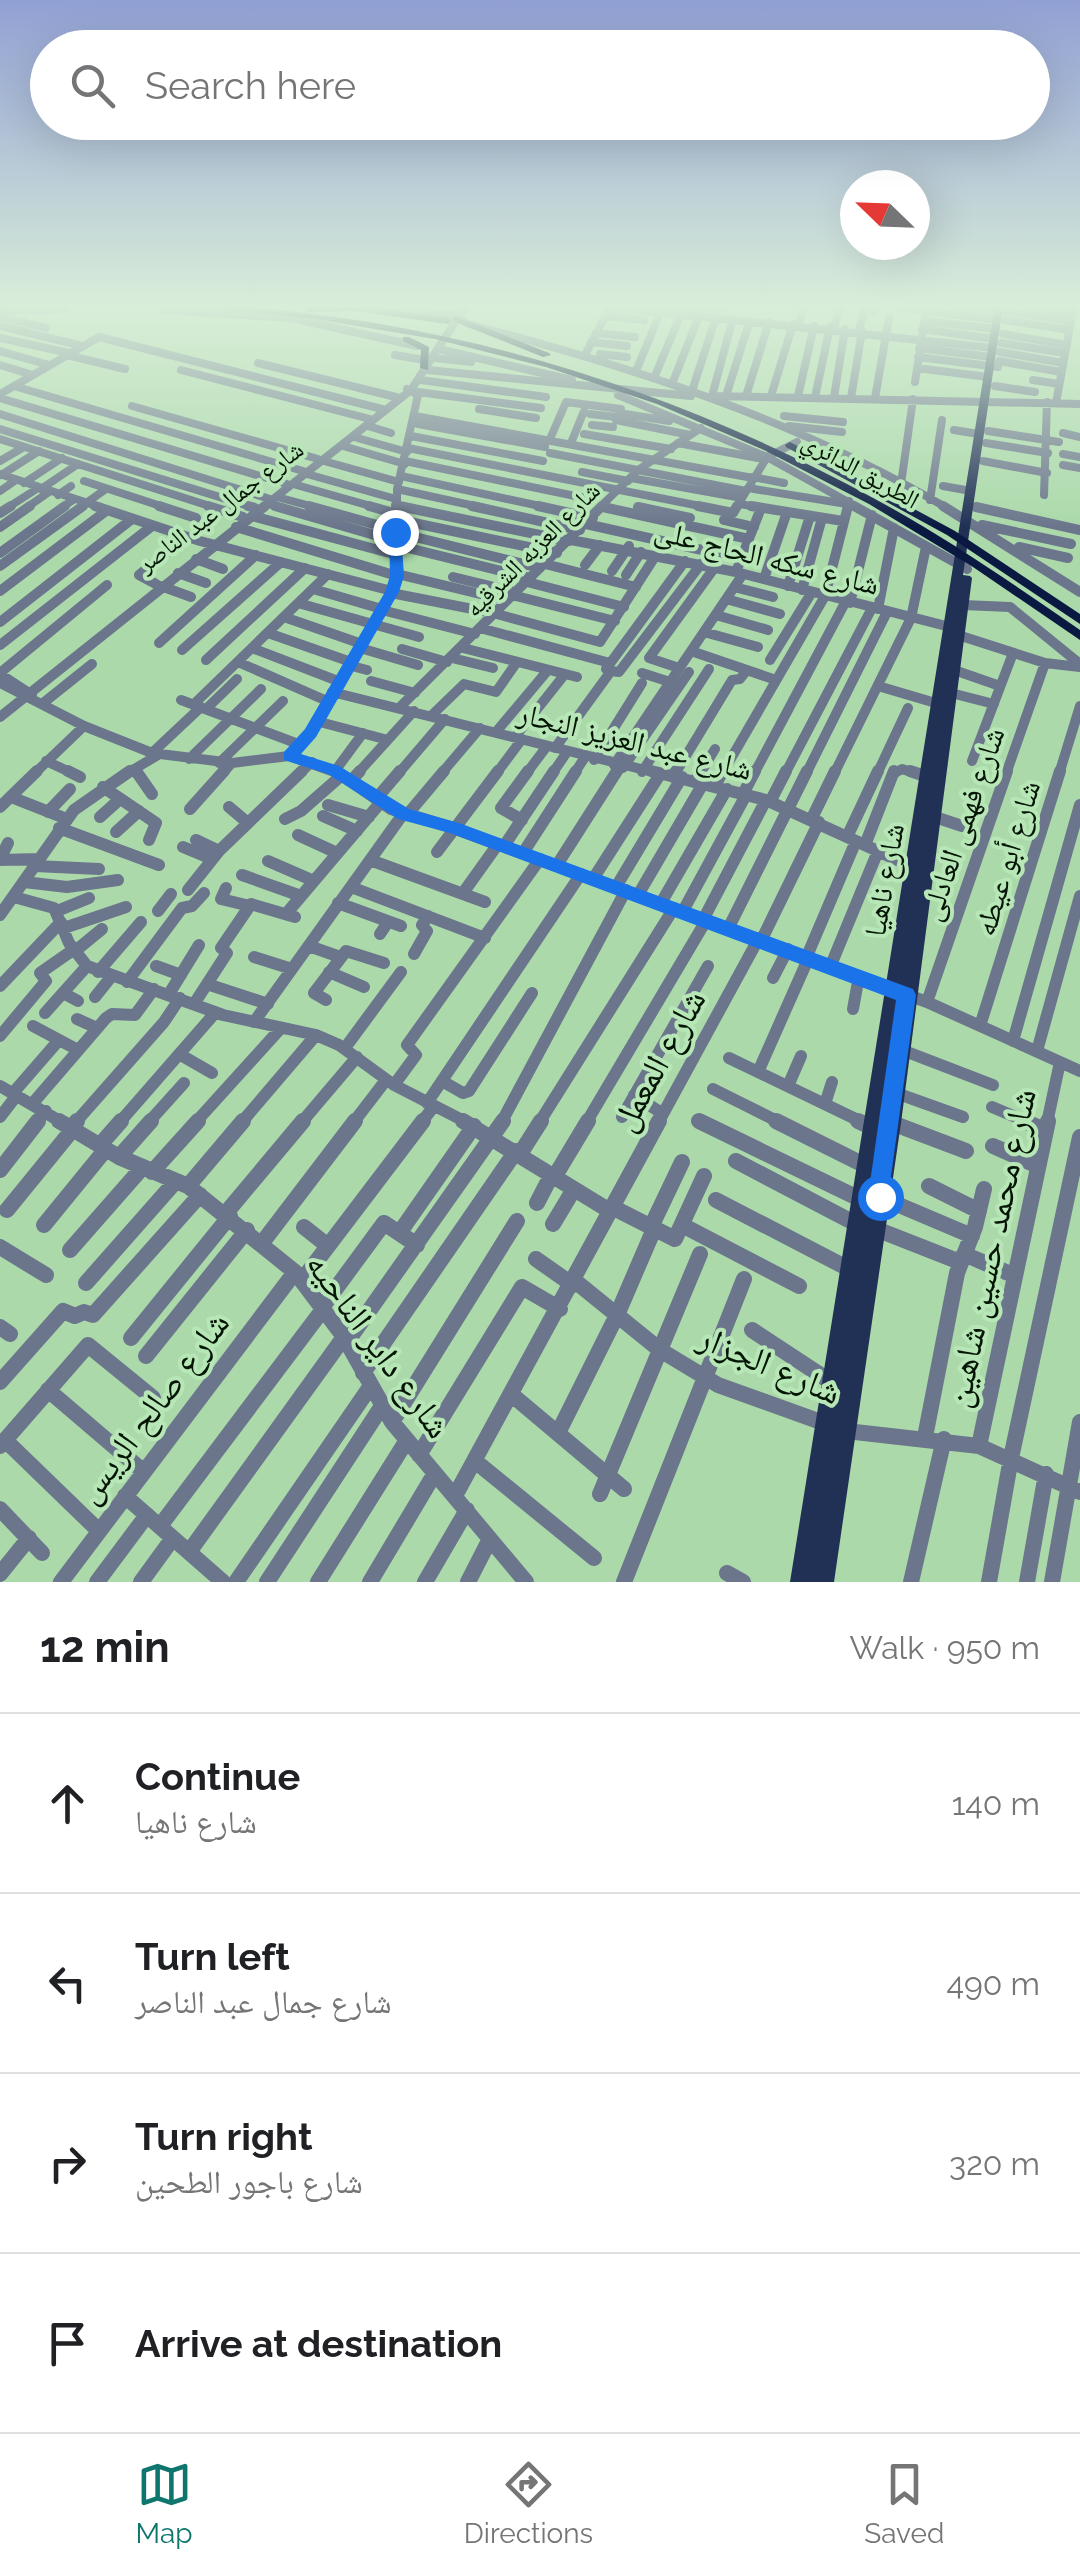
<!DOCTYPE html>
<html lang="en">
<head>
<meta charset="utf-8">
<style>
  :root { --surface:#fff; --page:#f2f2f2; --text:#202124; --muted:#757577; --line:#e0e0e0; --accent:#0f766e }
  body { margin:0; font-family:Raleway,"Noto Naskh Arabic",sans-serif; background:var(--page); color:var(--text) }
  .compass { position:absolute; left:840px; top:170px; width:90px; height:90px; border-radius:50%; background:var(--surface); box-shadow:0 10px 40px #0002; rotate:293deg }
  .stop { position:absolute; width:30px; height:30px; margin:-22px; border:8px solid #1a73e8; border-radius:50%; background:#fff }
  .stop.end { background:#1a73e8; border-color:#fff; box-shadow:0 2px 10px #0008 }
  .list { margin:0; padding:0; list-style:none }
  h2 { display:flex; justify-content:space-between; align-items:center; height:130px; margin:0; padding:0 40px; font-size:42px }
  h2 small { font-size:32px; font-weight:400; color:var(--muted) }
  .list li { display:grid; grid-template-columns:65px 1fr auto; gap:30px; align-items:center; box-sizing:border-box; height:180px; padding:0 40px; border-top:2px solid var(--line) }
  .list b { display:block; font-size:38px; white-space:nowrap }
  .list p { margin:0; font-size:32px; white-space:nowrap; color:var(--muted) }
  .list em { font-size:32px; font-style:normal; color:var(--muted) }
  .icon { flex:none; width:55px; height:55px; fill:none; stroke:currentColor; stroke-width:2; stroke-linecap:round; stroke-linejoin:round }
  .map { position:relative; flex:none; width:1080px; height:1582px; overflow:hidden }
  .search { position:absolute; background:var(--surface); box-shadow:0 10px 40px #0002; left:30px; right:30px; top:30px; height:110px; display:flex; align-items:center; gap:25px; box-sizing:border-box; padding:0 35px; border-radius:55px; color:var(--muted); font-size:38px }
  .sheet { height:850px; background:var(--surface) }
  nav { display:flex; justify-content:space-around; align-items:center; box-sizing:border-box; height:140px; border-top:2px solid var(--line); background:var(--surface); font-size:28px; color:var(--muted) }
  nav a { display:grid; justify-items:center; gap:5px }
  nav .on { color:var(--accent) }
  .map>svg:first-child { display:block }
  .lines { fill:none; stroke-linecap:round; stroke-linejoin:round }
  .minor-far3 { stroke:#6b768c; stroke-width:8 }
  .minor-far2 { stroke:#6b768c; stroke-width:10 }
  .minor-far1 { stroke:#6b768c; stroke-width:12 }
  .minor { stroke:#6b768c; stroke-width:16 }
  .major { fill:#213156; fill-rule:evenodd }
  .highway { fill:#091942; fill-rule:evenodd }
  .route { fill:#1a73e8 }
  .labels { text-anchor:middle; dominant-baseline:central; stroke-width:8; stroke-linejoin:round; paint-order:stroke }
  .far-street-label { font-size:25px; fill:#051505; stroke:#b7e6b7 }
  .street-label { font-size:30px; fill:#051505; stroke:#b7e6b7 }
  .near-street-label { font-size:35px; fill:#051505; stroke:#b7e6b7 }
</style>
</head>
<body>
<div class="map">
<svg width="1080" height="1582" viewBox="0 0 1080 1582">
  <rect width="100%" height="100%" fill="#abd9aa"/>
  <g class="lines">
    <path class="minor-far3" d="M364,305l89,10
      M667,305l55,4 3,-4
      M953,305l45,6
      M1026,305l47,8
      M610,307l383,41
      M898,307l99,13
      M165,310l126,8 126,28
      M0,311l64,-2
      M1006,311l65,10
      M874,312l2,-7
      M458,316l10,8c166,43 331,97 479,184
      M605,316l39,4
      M0,317l46,11
      M1005,320l64,10
      M924,321l72,8
      M799,324l5,-19
      M0,326l82,20
      M834,328l6,-23
      M922,329l72,10
      M859,330l7,-25
      M596,333l39,4
      M1003,334l64,11
      M0,338l69,15
      M591,342l36,4
      M1001,343l64,10
      M919,348l72,9
      M439,349l133,31
      M0,351l49,14
      M1000,352l63,11
      M600,354l27,3
      M67,355l58,14
      M395,355l29,5
      M585,355l26,-50
      M918,357l80,10
      M436,358l35,4
      M999,361l62,11
      M258,363l138,34
      M0,365l33,10
      M917,368l71,9
      M181,370l189,49
      M428,370l263,26
      M636,371l24,-58
      M654,378l27,-64
      M421,380l125,17
      M1033,380l26,4
      M915,382l12,-77
      M672,384l27,-68
      M14,386l289,85
      M995,386l40,6
      M692,391l24,-74
      M418,392l123,16
      M0,394l99,-57 283,72
      M618,395l149,62 92,51
      M712,396l21,-78
      M714,396l366,8
      M726,396l24,-76
      M746,396l23,-74
      M771,396l22,-72
      M798,396l16,-70
      M815,397l15,-70
      M834,397l11,-68
      M0,398l287,86
      M851,398l11,-67
      M875,398l14,-80
      M1056,403l18,-98
      M132,406l186,53
      M479,409l57,9
      M619,413l50,8
      M0,414l273,86
      M590,414l27,3
      M415,416l338,62
      M784,416l59,6
      M616,420l74,15
      M418,424l127,23
      M592,425l21,2
      M368,426l23,7
      M789,426l53,6
      M0,429l255,79
      M954,430l25,4
      M988,431l71,11
      M1063,433l17,4
      M584,434l87,15
      M411,436l132,25
      M354,437l53,15
      M0,439l216,69
      M550,439l16,-37 55,7
      M571,443l13,-32
      M678,443l80,15
      M986,443l62,10
      M343,446l62,18
      M408,448l302,60
      M550,453l196,38
      M1063,454l17,3
      M0,461l24,-14
      M324,461l75,21
      M405,461l180,37
      M983,461l64,12
      M1063,465l17,3
      M582,472l46,9
      M0,474l103,34
      M307,474l89,25
      M1,475l38,-24
      M401,476l148,32
      M753,477l31,6
      M631,478l111,20
      M84,481l83,27
      M24,483l38,-25
      M293,484l85,24
      M901,484l12,-85
      M943,486l28,5
      M748,488l99,16
      M41,489l37,-25
      M397,489l87,19
      M0,491l16,-11
      M58,495l13,-9
      M1044,495l3,-93
      M277,497l41,11
      M930,500l12,-80
      M268,504l15,4
      M739,504l27,4
      M395,505l17,3
      M603,507l6,1
      M638,507l7,1
      M976,507l6,1
      M7,508l31,-20
      M26,508l23,-16
      M61,508l12,-8
      M79,508l27,-19
      M262,508l149,-118 55,-85
      M397,508v-19l21,-94 -11,-6
      M599,508l39,-38 63,-42
      M736,508l31,-51 30,-15
      M847,508l2,-7"/>
    <path class="minor-far2" d="M95,506l105,35 192,50
      M159,506l37,12
      M208,506l35,11
      M248,506l7,2
      M275,506l120,35
      M309,506l86,24
      M369,506l25,7
      M399,506l170,35
      M472,506l108,24
      M538,506l55,12
      M698,506l35,7 4,-7
      M751,506l92,15
      M854,506l113,63
      M943,506l137,86
      M603,507l146,32
      M638,507l52,11
      M976,507l104,23
      M0,513l11,-7
      M252,516l145,39
      M395,519l162,34
      M724,520l30,7
      M586,524l134,30
      M982,525l89,19
      M0,527l30,-21
      M236,527l161,49
      M395,532l145,36
      M571,540l165,32 214,55
      M396,545l134,33
      M1019,547l49,11
      M0,553l65,-47
      M196,559l27,10
      M545,564l91,23
      M585,565l15,-20
      M0,566l83,-60
      M612,571l17,-25
      M736,572l25,-64
      M178,573l28,10
      M397,574l108,26
      M626,575l15,-23
      M453,577l62,15
      M764,579l23,-67
      M527,582l97,25
      M156,584l-17,-9 47,-38
      M161,586l30,11
      M788,586l22,-70
      M734,587l39,10
      M313,589l69,20
      M802,590l20,-72
      M0,591l106,-80
      M391,593l102,20 107,29 56,-87
      M512,595l103,26
      M726,599l54,15
      M298,603l121,34
      M850,603l22,-88
      M963,605l47,2 70,57
      M878,609l16,-81
      M382,610l93,24
      M716,615l52,15
      M284,617l78,27
      M0,622l132,-103
      M480,628l130,35
      M704,632l54,15
      M268,633l83,29
      M958,635l87,28 35,4
      M159,643l97,-88
      M0,645l152,-119
      M252,648l86,33
      M360,648l58,17
      M463,648l114,29
      M402,649l45,13
      M182,650l99,-88
      M691,651l85,29
      M452,658l41,10
      M206,660l99,-92
      M770,660l42,-68
      M238,662l89,39
      M348,665l19,5
      M679,668l-30,-10 66,-91
      M954,670l46,16
      M611,671l8,1 82,-108
      M611,671l-5,-2 79,-108
      M0,673l107,-88
      M642,673l28,9
      M0,674l32,21
      M371,681l44,12
      M0,683l84,43 68,27 80,10 57,-7 51,18
      M878,686l61,18
      M332,692l329,82
      M951,693l43,11
      M181,700l120,45
      M42,704l50,-40
      M194,704l134,-130
      M400,707l202,-201
      M206,709l31,-30
      M432,715l32,-31 32,8 21,-30
      M0,717l265,-211
      M316,721l72,19
      M496,732l52,-62
      M515,737l50,-63
      M555,748l56,-77
      M152,753l49,-46
      M289,756l22,-23 81,-142 5,-17v-68
      M189,759l72,-70
      M594,760l48,-77
      M46,761l28,13
      M972,761l41,-108
      M219,763l64,-62
      M614,765l129,-191
      M623,768l66,-96
      M134,769l4,5
      M335,771l28,-38
      M642,772l67,-103
      M34,774l50,-48
      M126,774l32,-19
      M222,774l10,-11
      M299,774l13,-12
      M357,774l57,-63
      M398,774l47,-55
      M441,774l39,-46
      M496,774l26,-35
      M526,774l21,-28
      M552,774l15,-22
      M574,774l11,-17
      M616,774l4,-7
      M675,774l57,-94 8,-1 7,-9
      M700,774l15,-25
      M722,774l103,-178 23,-90
      M754,774l92,-173
      M785,774l87,-166
      M806,774l81,-162
      M834,774l77,-156 15,-71
      M877,774l31,-66
      M893,774l9,-5 16,5
      M1006,774l39,-111
      M1059,774l21,-68"/>
    <path class="minor-far1" d="M68,771l12,6
      M136,771l16,23
      M336,771l55,38 62,19 474,174 153,69
      M651,771l115,29 149,68
      M910,771l18,6
      M673,777l3,-6
      M696,780l5,-9
      M351,781l9,-10
      M715,786l8,-15
      M103,787l53,36 -7,17
      M743,794l12,-23
      M11,797l56,22
      M376,799l24,-28
      M770,802l16,-31
      M328,805l41,12
      M0,807l37,-36
      M229,807l19,16
      M190,809l34,-38
      M48,812l22,-23
      M407,815l37,-44
      M323,816l34,15
      M100,817l20,-18
      M935,817l27,9
      M812,818l23,-47
      M285,819l16,-8 41,-36
      M522,820l-21,-12 27,-37
      M59,828l100,37
      M116,832l23,-21
      M298,835l39,18
      M847,837l31,-66
      M196,840l23,11
      M865,845l29,-74
      M504,846l50,-75
      M183,847l29,12
      M437,852l61,-81
      M523,853l53,-82
      M0,859l8,-16
      M0,860l39,-1
      M370,860l115,42
      M268,861l46,20
      M557,865l60,-94
      M35,866l64,3
      M242,875l59,21
      M593,879l66,-103
      M24,882l43,5 51,-7
      M351,887l134,51
      M616,887l66,-110
      M226,888l-5,11 29,7
      M188,890l31,-39 83,-80
      M463,893l35,-49
      M638,895l66,-113
      M14,897l40,11 15,35 18,23 136,49 93,20 23,10 55,40 74,38
      M338,903l63,23
      M661,903l66,-114
      M57,911l32,-13
      M158,911l13,-17
      M683,911l63,-116
      M286,914l95,-112
      M0,915l74,-105 56,-39
      M704,918l62,-118
      M729,927l78,-156
      M64,928l62,-21
      M380,934l8,-12
      M762,939l57,-117
      M309,946l31,11
      M74,952l28,-23
      M414,954l13,-23 -5,-6 6,-9
      M807,956l49,-115
      M254,957l38,12
      M831,965l47,-114
      M156,966l25,9
      M98,972l43,-50
      M329,972l35,15
      M773,978l15,-29
      M127,982l55,-74 10,-2 12,-13
      M207,984l61,20
      M0,986l61,-64
      M63,993l15,8
      M169,994l30,-49
      M95,997l16,-20
      M326,1000l-12,-7 32,-42 38,12
      M927,1002l80,-231
      M194,1004l33,-51 -6,-5 30,-44 44,13
      M853,1009l6,-33
      M45,1013l42,-47
      M77,1019l20,9
      M254,1022l149,-208
      M33,1026l45,24
      M980,1026l80,-255
      M0,1036l46,-55 -6,-8 33,-23
      M1013,1041l67,-236
      M345,1048l56,-76
      M902,1050l91,35
      M1037,1051l43,-155
      M179,1054l33,19
      M729,1058l135,65
      M758,1072l51,-115
      M442,1081l21,12 6,-2 63,-98
      M394,1085l22,-30 -9,-10 133,-186
      M0,1086l63,37
      M788,1086l13,-30
      M713,1089l68,34
      M13,1093l46,-53
      M896,1093l67,24
      M634,1095l29,19
      M33,1103l73,-85 6,-4 23,1 19,-26
      M427,1103l154,-229
      M825,1104l7,-22
      M992,1107l38,16
      M0,1117l17,-22
      M622,1117l86,-151
      M699,1121l5,2
      M36,1123l10,-12
      M75,1123l89,-101 16,-24
      M119,1123l96,-110
      M148,1123l36,-40
      M195,1123l86,-95
      M241,1123l75,-88
      M301,1123l56,-66
      M353,1123l33,-43
      M421,1123l13,-17
      M501,1123l125,-233
      M539,1123l135,-215
      M586,1123l121,-204
      M658,1123l101,-185
      M1047,1123l13,-61"/>
    <path class="minor" d="M59,1121l60,36 69,29 107,86 49,65 48,85 134,160
      M463,1121l147,90
      M699,1121l165,80
      M776,1121l92,46
      M858,1121l15,7
      M1024,1121l21,9
      M892,1123l74,28
      M71,1128l6,-7
      M100,1145l21,-24
      M993,1146l45,20
      M520,1154l21,-33
      M119,1157l32,-36
      M736,1161l124,65
      M0,1170l38,-49
      M152,1172l46,-51
      M555,1176l33,-55
      M188,1186l55,-65
      M929,1186l50,25
      M880,1197l92,39
      M716,1200l135,70
      M537,1203l15,-29
      M612,1207l63,32 29,-63
      M7,1210l66,-81
      M226,1213l77,-92
      M553,1224l21,-35
      M44,1225l62,-76
      M682,1225l117,61
      M304,1227l24,19
      M651,1227l31,-65
      M876,1229l84,33
      M400,1232l74,-106
      M262,1243l93,-122
      M0,1247l46,28
      M70,1250l72,-82
      M964,1254l51,22
      M536,1259l37,26
      M303,1279l120,-158
      M575,1281l85,69 58,35 128,46 133,15 101,46
      M86,1283l90,-102
      M323,1306l61,-83 33,22
      M0,1327l10,7
      M752,1330l82,54
      M131,1338l99,-122
      M347,1342l156,-221
      M146,1356l101,-126
      M363,1373l153,-222
      M0,1382l63,-71 12,5 9,-4 9,3 107,-120
      M48,1390l96,82
      M512,1395l112,94
      M392,1422l125,-201
      M558,1433l59,-118 37,-86
      M925,1437l32,-164 18,-46 9,-38
      M5,1440l94,91
      M0,1446l88,-101 65,53
      M979,1446l69,-325
      M419,1455l103,-168 38,22
      M475,1461l119,97
      M456,1494l203,-373
      M600,1494l100,-240
      M125,1496l98,86
      M0,1509l42,44
      M160,1526l164,-218
      M189,1552l155,-215
      M727,1573l16,9
      M0,1574l29,-36
      M61,1582l234,-310
      M97,1582l50,-67
      M141,1582l32,-44
      M236,1582l134,-195
      M267,1582l115,-176
      M318,1582l89,-142
      M370,1582l65,-109
      M425,1582l42,-72
      M468,1582l22,-43
      M624,1582l120,-303
      M911,1582l33,-143
      M989,1582l22,-124 69,-321
      M1027,1582l19,-108
      M1052,1582l28,-160"/>
    <path class="major" d="M995,305h8l-40,270 7,1 2,2 -71,545 -67,459h-44z"/>
    <path class="highway" d="M0,305h36l-36,4z
      M186,305c64,0 126,8 189,18 176,30 343,90 500,176 71,38 138,85 205,131v10l-107,-73 -104,-63 -105,-54 -107,-46 -111,-37 -111,-28 -120,-20z
      M354,305l94,13 4,3 -4,3 -94,-13 -46,1 -4,-3 4,-3z
      M456,316l93,37 2,2 -8,2 -90,-36v-4z
      M403,337h6l20,10 -1,23 -8,-2 1,-18 -18,-9z
      M790,442l165,89 125,83v10l-133,-89 -161,-88 -1,-2z"/>
  </g>
  <linearGradient id="sky" x2="0" y2="1"><stop stop-color="#91a0d3"/><stop offset="0.58" stop-color="#d9eed9"/><stop offset="1" stop-color="#d9eed9" stop-opacity="0"/></linearGradient>
  <rect width="1080" height="527" fill="url(#sky)"/>
  <path class="route" d="M395,528l6,4 3,44 -5,16 -83,145 -15,17 38,12 70,43 50,14 454,166 3,6 -29,210 -7,3 -8,-3 -4,-8 28,-197 -446,-167 -52,-14 -70,-45 -44,-14v-8l21,-23 80,-137 5,-16 -1,-44z"/>
  <g class="labels">
    <g class="far-street-label">
      <text transform="translate(861 470) rotate(29)">الطريق الدائري</text>
      <text transform="translate(220 506) rotate(-37)">شارع جمال عبد الناصر</text>
      <text transform="translate(532 549) rotate(-45)">شارع العزبه الشرقيه</text>
    </g>
    <g class="street-label">
      <text transform="translate(767 557) rotate(14)">شارع سكه الحاج على</text>
      <text transform="translate(635 741) rotate(14)">شارع عبد العزيز النجار</text>
      <text transform="translate(962 824) rotate(-71)">شارع فهمى العادلى</text>
      <text transform="translate(1007 858) rotate(-73)">شارع أبو عيطه</text>
      <text transform="translate(884 880) rotate(-80)">شارع ناهيا</text>
    </g>
    <g class="near-street-label">
      <text transform="translate(658 1060) rotate(-61)">شارع المعمل</text>
      <text transform="translate(990 1248) rotate(-78)">شارع محمد حسين شاهين</text>
      <text transform="translate(379 1345) rotate(54)">شارع داير الناحيه</text>
      <text transform="translate(770 1364) rotate(23)">شارع الجزار</text>
      <text transform="translate(152 1407) rotate(-53)">شارع صالح الريس</text>
    </g>
  </g>
</svg>
<svg class="compass" viewBox="-18 -18 36 36"><path d="M0-13l5 13h-10z" fill="#e53935"/><path d="M0 13l5-13h-10z" fill="#757577"/></svg>
<div class="stop" style="left:880px;top:1197px"></div>
<div class="stop end" style="left:395px;top:532px"></div>
<div class="search"><svg class="icon" aria-label="search" viewBox="0 0 24 24"><circle cx="10" cy="10" r="6"/><path d="M15 15l6 6"/></svg>Search here</div>
</div>
<section class="sheet">
<h2>12 min<small>Walk · 950 m</small></h2>
<ul class="list">
<li><svg class="icon" aria-label="ahead" viewBox="0 0 24 24"><path d="M12 20V5M6 11l6-6 6 6"/></svg><div><b>Continue</b><p>شارع ناهيا</p></div><em>140 m</em></li>
<li><svg class="icon" aria-label="left" viewBox="0 0 24 24"><path d="M17 20v-9H6M10 6l-5 5 5 5"/></svg><div><b>Turn left</b><p>شارع جمال عبد الناصر</p></div><em>490 m</em></li>
<li><svg class="icon" aria-label="right" viewBox="0 0 24 24"><path d="M7 20v-9h11M14 6l5 5-5 5"/></svg><div><b>Turn right</b><p>شارع باجور الطحين</p></div><em>320 m</em></li>
<li><svg class="icon" aria-label="arrive" viewBox="0 0 24 24"><path d="M6 21V4h12l-3 4 3 4H6"/></svg><div><b>Arrive at destination</b></div></li>
</ul>
</section>
<nav>
<a class="on"><svg class="icon" aria-label="map" viewBox="0 0 24 24"><path d="M3 6l6-2 6 2 6-2v14l-6 2-6-2-6 2zM9 4v14M15 6v14"/></svg>Map</a>
<a><svg class="icon" aria-label="directions" viewBox="0 0 24 24"><path d="M12 3l9 9-9 9-9-9zM9 14v-3h6M13 9l2 2-2 2"/></svg>Directions</a>
<a><svg class="icon" aria-label="saved" viewBox="0 0 24 24"><path d="M7 4h10v16l-5-4-5 4z"/></svg>Saved</a>
</nav>
</body>
</html>
